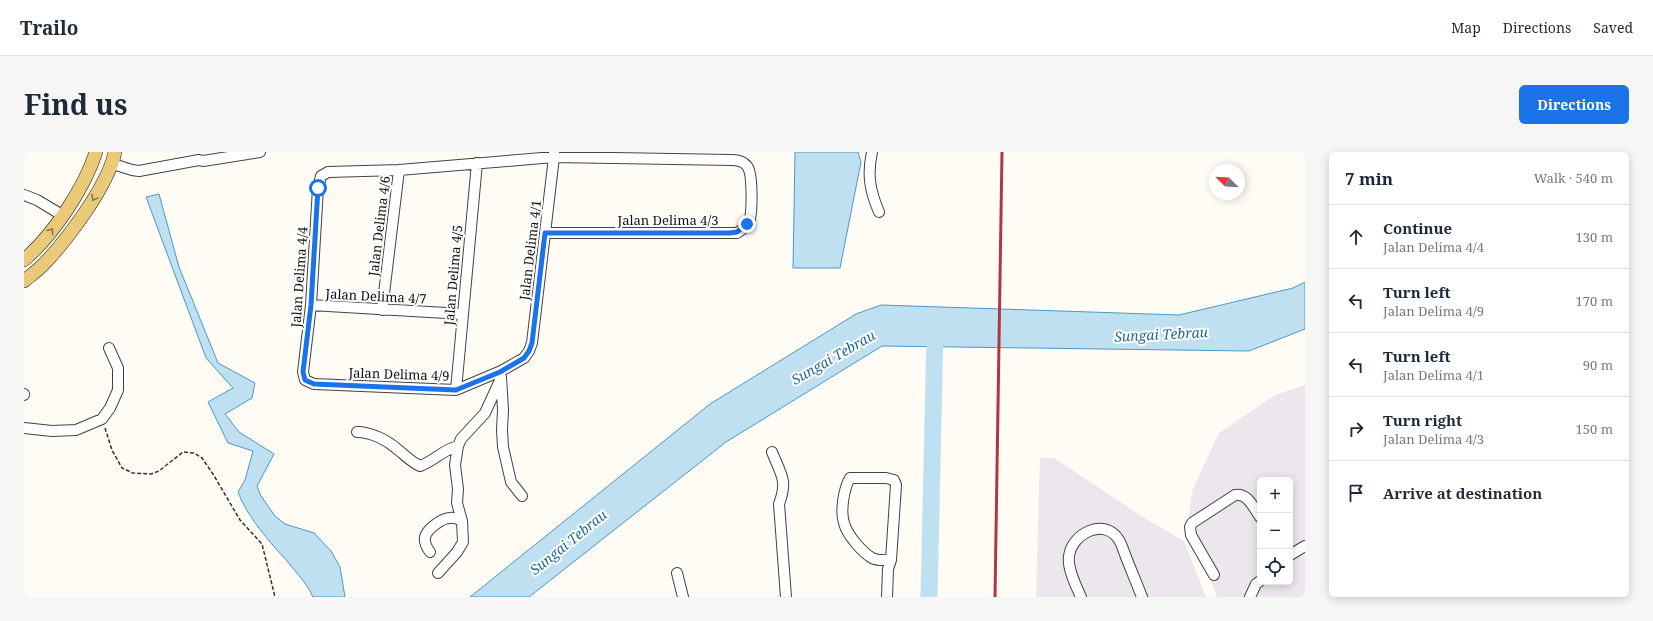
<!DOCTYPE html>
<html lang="en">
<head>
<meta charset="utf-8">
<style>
  :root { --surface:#fff; --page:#f6f6f7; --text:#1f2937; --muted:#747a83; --line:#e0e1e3; --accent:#1a73e8 }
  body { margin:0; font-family:"Noto Serif",serif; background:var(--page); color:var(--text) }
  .controls { position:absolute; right:12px; bottom:12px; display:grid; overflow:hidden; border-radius:6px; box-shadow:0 2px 10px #0003 }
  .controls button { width:36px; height:36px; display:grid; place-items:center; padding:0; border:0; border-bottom:1px solid var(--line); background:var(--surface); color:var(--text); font:20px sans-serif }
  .compass { position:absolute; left:1185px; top:12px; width:36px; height:36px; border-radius:50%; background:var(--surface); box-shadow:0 2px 10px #0003; rotate:294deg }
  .stop { position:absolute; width:12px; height:12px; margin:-9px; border:3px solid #1a73e8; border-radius:50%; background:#fff }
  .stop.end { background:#1a73e8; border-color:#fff; box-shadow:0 1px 4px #0008 }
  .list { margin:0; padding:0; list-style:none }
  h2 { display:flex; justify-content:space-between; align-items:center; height:52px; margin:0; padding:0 16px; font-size:17px }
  h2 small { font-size:13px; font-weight:400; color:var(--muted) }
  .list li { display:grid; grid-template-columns:26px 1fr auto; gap:12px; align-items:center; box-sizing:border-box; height:64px; padding:0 16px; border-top:1px solid var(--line) }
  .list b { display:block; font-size:15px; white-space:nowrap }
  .list p { margin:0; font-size:13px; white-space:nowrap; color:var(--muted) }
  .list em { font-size:13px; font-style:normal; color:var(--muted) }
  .icon { flex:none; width:22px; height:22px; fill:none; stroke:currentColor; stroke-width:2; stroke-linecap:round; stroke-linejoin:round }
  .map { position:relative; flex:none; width:1281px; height:445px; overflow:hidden; border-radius:6px }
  header { display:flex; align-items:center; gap:24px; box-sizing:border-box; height:56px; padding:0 20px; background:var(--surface); border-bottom:1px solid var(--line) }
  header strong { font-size:19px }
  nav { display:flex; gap:22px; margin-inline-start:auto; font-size:14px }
  .intro { display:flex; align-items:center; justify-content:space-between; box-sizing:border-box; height:96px; padding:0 24px }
  h1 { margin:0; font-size:28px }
  .button { padding:10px 18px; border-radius:6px; background:var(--accent); color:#fff; font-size:14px; font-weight:700 }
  main { display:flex; gap:24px; padding:0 24px }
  aside { flex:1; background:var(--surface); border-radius:6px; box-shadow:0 2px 10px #0003 }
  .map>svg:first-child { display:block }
  .industrial { fill:#ece6ed; fill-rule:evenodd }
  .water { fill:#bee0f0; stroke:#4d98c0 }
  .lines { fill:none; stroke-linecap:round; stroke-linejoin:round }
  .river { stroke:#bee0f0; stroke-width:17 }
  .minor-casing { stroke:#434343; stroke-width:12 }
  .major-casing { stroke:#212121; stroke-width:14 }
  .path { stroke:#323232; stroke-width:1.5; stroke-dasharray:4 2; stroke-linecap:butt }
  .minor { stroke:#fff; stroke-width:10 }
  .major { stroke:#eac979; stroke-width:13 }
  .rail { stroke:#b23642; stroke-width:3 }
  .oneway { stroke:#88764a }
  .route { stroke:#1a73e8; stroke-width:5 }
  .labels { text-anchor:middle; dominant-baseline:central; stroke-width:4; stroke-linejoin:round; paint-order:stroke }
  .street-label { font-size:13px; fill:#101010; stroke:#fff }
  .water-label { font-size:14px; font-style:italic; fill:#266b96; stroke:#fff }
</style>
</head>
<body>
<header>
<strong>Trailo</strong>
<nav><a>Map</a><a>Directions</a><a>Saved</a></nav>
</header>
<div class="intro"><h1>Find us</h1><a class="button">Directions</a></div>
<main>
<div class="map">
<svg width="1281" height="445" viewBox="0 0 1281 445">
  <rect width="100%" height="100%" fill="#fefcf5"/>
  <path class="industrial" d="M1281,233v212h-88l-29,-71 4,-35 27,-58 56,-38zM1236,328h30v102h-30z
    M1016,306h14l89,59 41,24 22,56h-170z"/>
  <path class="water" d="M771,0h63l3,10 -21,106h-47z
    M135,42l20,73 39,96 37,20 -3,15 -27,16 14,18 35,22 -17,32 4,10 14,20 10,8 29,9 17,18 9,16 5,30h-32c-6,-14 -16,-23 -25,-35 -17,-18 -42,-47 -50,-70l7,-12 8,-29 -25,-8 -20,-41 25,-14 -27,-30 -60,-161z
    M1281,130v47l-56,22 -367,-5 -156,96 -197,155h-59l240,-193 146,-90 25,-9 298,10 114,-27z"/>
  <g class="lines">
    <path class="river" d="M905,445l6,-264"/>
    <defs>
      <path id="minor" d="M848,0c-5,23 -2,39 7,60
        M89,12l19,6 7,1 60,-11 4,1 57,-9
        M0,43l13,5 25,15
        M521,81h192c6,-4 11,-7 13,-14 2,-10 3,-46 -3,-53 -4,-5 -9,-6 -15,-6l-178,-3 -155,13 -71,2 -7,4 -3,12 -7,117 -8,67 2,8 9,4 142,6 45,-19 23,-13 5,-7 3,-8 22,-186v-5
        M287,153l152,9
        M358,158l17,-140
        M477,225l2,33 -1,20 1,17 8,35 11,14
        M432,238l21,-227
        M0,243v-1
        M0,276l28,3 24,-1 26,-11 8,-11 8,-18v-22l-9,-20
        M333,280c14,0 30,8 40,17 8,6 14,13 23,17 14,-5 24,-17 38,-20
        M748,300c9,23 16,28 7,52l7,93
        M406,400c-3,-4 -6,-9 -5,-15 2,-8 17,-19 25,-19 5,-1 8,1 12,3
        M1266,403l15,-9
        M414,421l19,-21 6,-10 -1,-21 -5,-18 1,-14 -3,-24 3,-19 3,-7 24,-26 16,-35
        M653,421l6,24
        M1190,423l-23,-40 -1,-8 2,-4 43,-28c13,-2 18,12 25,22
        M863,445l1,-28 3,-9 5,-75 -2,-5 -8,-2h-36c-6,10 -10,33 -6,45 3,12 18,29 28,35 5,3 13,2 19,2
        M1057,445c-5,-11 -14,-29 -12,-41 3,-23 36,-39 50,-16 3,5 5,12 7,17 5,13 11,27 16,40
        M1226,445l6,-13 4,-3"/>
      <path id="major" d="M0,108c29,-25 60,-71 72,-108
        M0,129c6,-5 13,-10 19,-16 24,-25 65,-79 72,-113"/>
    </defs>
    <use href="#minor" class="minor-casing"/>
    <use href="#major" class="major-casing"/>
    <path class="path" d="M81,276l7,22 10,18 11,5 18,1 8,-3 24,-19 11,1 8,5 11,16 27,46 22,24 13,53"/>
    <use href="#minor" class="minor"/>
    <use href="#major" class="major"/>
    <path class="rail" d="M971,445l7,-445"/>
  </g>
  <defs><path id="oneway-chevron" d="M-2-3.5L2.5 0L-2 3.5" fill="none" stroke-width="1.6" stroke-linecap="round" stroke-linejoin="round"/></defs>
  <g class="oneway">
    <use href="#oneway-chevron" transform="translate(70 46) rotate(121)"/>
    <use href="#oneway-chevron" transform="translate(27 79) rotate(-54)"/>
  </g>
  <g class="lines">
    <path class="route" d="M294,36l-7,117 -8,67 2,8 9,4 142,6 44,-18 24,-14 5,-7 3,-8 13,-110h185l7,-1 10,-8"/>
  </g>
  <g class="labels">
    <g class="street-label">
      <text x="644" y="68">Jalan Delima 4/3</text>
      <text transform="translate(355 74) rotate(-83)">Jalan Delima 4/6</text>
      <text transform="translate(506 98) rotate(-83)">Jalan Delima 4/1</text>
      <text transform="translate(429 123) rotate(-85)">Jalan Delima 4/5</text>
      <text transform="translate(275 125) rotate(-86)">Jalan Delima 4/4</text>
      <text transform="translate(352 144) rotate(3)">Jalan Delima 4/7</text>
      <text transform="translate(375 222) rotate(2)">Jalan Delima 4/9</text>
    </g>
    <g class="water-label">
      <text transform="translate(1137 182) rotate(-3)">Sungai Tebrau</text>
      <text transform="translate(809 205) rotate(-30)">Sungai Tebrau</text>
      <text transform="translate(544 390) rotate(-39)">Sungai Tebrau</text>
    </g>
  </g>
</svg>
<div class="controls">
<button>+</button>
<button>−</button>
<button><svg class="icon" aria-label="locate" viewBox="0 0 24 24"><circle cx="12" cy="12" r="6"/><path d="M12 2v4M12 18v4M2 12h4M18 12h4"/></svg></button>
</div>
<svg class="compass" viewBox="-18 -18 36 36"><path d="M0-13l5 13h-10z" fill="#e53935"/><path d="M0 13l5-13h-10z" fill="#747a83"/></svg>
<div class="stop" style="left:294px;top:36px"></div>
<div class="stop end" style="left:723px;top:72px"></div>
</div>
<aside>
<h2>7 min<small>Walk · 540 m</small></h2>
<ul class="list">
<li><svg class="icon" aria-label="ahead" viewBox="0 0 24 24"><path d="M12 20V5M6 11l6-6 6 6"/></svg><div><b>Continue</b><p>Jalan Delima 4/4</p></div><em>130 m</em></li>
<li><svg class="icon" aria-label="left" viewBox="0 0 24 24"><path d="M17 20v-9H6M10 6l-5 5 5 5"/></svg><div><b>Turn left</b><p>Jalan Delima 4/9</p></div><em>170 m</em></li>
<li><svg class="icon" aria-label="left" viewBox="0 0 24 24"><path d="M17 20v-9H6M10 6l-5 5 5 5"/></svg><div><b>Turn left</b><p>Jalan Delima 4/1</p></div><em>90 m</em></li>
<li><svg class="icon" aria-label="right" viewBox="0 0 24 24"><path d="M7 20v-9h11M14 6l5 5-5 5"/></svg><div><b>Turn right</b><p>Jalan Delima 4/3</p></div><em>150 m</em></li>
<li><svg class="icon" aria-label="arrive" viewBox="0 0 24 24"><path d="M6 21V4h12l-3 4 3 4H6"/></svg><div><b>Arrive at destination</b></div></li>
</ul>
</aside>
</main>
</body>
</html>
